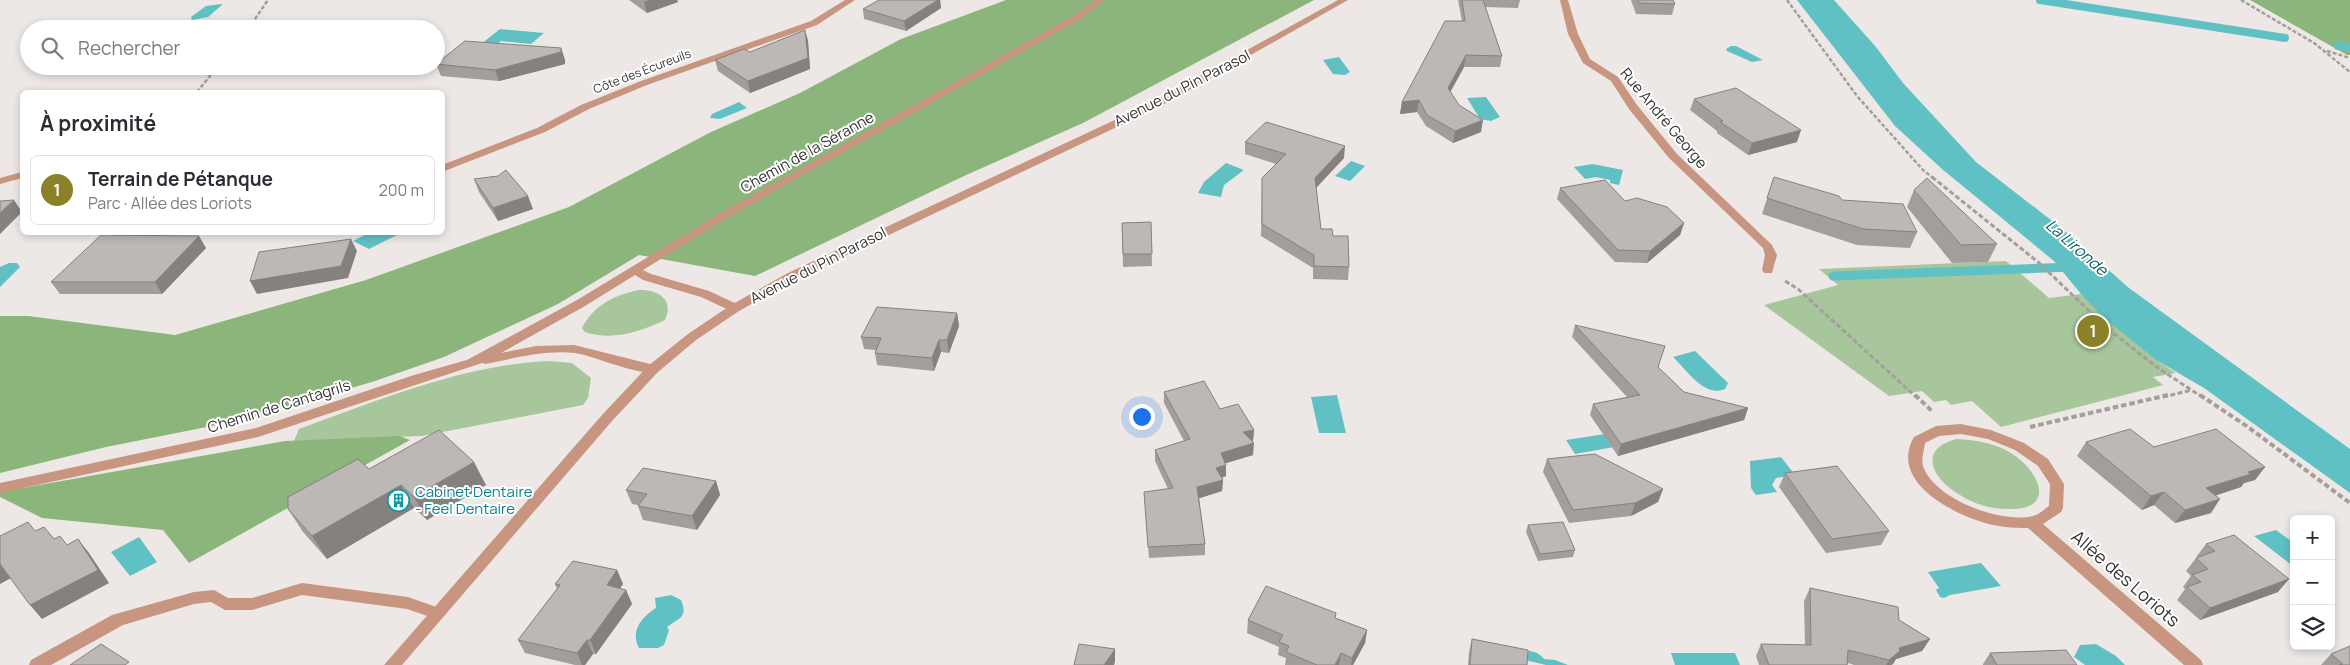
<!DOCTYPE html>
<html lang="fr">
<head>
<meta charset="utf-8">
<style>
  :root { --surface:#fff; --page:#f7f7f7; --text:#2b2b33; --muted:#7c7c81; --line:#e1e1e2; --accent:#8a8129 }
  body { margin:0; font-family:Manrope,sans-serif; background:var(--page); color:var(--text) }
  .controls { position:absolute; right:15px; bottom:15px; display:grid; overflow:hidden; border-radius:8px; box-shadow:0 2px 8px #0003 }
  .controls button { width:45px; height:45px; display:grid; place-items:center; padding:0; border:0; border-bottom:1px solid var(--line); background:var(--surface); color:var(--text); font:25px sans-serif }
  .you { position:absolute; left:1141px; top:416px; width:18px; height:18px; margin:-12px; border:4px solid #fff; border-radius:50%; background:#1a73e8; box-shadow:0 0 0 8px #1a73e833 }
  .badge { display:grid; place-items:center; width:32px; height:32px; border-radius:50%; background:var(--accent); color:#fff; font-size:16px; font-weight:700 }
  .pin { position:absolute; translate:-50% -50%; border:2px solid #fff; box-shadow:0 1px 5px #0006 }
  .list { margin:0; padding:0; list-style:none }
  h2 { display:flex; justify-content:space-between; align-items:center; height:65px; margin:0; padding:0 20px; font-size:21px }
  h2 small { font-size:16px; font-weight:400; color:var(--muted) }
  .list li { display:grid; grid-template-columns:32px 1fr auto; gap:15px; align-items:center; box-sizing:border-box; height:70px; margin:0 10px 10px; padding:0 10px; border:1px solid var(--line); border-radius:8px }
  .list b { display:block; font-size:19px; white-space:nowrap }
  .list p { margin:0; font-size:16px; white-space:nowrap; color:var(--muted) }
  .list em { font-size:16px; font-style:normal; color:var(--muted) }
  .icon { flex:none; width:28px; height:28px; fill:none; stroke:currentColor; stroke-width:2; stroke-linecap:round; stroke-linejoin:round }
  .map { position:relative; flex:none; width:2350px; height:665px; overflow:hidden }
  .search { position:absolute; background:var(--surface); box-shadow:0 2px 8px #0003; left:20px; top:20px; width:425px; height:55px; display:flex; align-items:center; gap:12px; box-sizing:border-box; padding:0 18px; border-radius:28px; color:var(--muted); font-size:19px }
  .panel { position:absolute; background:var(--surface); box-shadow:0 2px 8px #0003; left:20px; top:90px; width:425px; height:145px; border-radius:8px }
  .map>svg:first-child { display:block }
  .green { fill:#a8c69c }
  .forest { fill:#8cb57b }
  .water { fill:#60c1c4 }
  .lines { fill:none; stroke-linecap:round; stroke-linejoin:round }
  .stream-far1 { stroke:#60c1c4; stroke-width:8 }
  .stream { stroke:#60c1c4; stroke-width:9 }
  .path-far2 { stroke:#a39f9d; stroke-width:2.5; stroke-dasharray:4 2; stroke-linecap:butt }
  .path-far1 { stroke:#a39f9d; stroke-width:3; stroke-dasharray:5 2.5; stroke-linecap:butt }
  .path { stroke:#a39f9d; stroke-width:4; stroke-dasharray:5.5 3; stroke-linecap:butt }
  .service { fill:#c89580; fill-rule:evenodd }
  .minor { fill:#c89580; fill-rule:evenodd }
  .tertiary { fill:#c89580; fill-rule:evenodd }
  .wall { fill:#a39e9c }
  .shaded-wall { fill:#84817f }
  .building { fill:#bdb8b5; stroke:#84817f }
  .labels { text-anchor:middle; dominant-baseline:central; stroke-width:4; stroke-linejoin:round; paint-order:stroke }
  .far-street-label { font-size:12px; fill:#353332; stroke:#fff }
  .street-label { font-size:15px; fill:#353332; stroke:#fff }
  .culture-label { font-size:15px; fill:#0d838f; stroke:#fff; text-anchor:start }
  .water-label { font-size:16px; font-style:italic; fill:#0e6264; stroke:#fff }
  .near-street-label { font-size:18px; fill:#353332; stroke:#fff }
</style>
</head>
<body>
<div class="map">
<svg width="2350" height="665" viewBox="0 0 2350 665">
  <rect width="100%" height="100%" fill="#ede8e5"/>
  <path class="green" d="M2006,261l43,37 32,-4 75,66 20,13 -23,4 10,8 -162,42 -29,-26 -21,4 -5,-5 -12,2 -12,-11 -33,5 -125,-91 74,-20 -19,-16z
    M638,290c18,-1 37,8 27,30 -25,12 -53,21 -80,12l-3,-4c12,-23 31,-32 56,-38z
    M549,361l23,2 19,15 -3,20 -5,7 -161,31 -128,5 5,-12c81,-29 163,-64 250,-68z
    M1957,439c19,1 38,4 54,14 30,19 46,58 -4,56 -16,0 -33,-5 -47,-14 -27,-15 -44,-46 -3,-56z"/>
  <path class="forest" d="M1006,0h308l-231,123 -119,53 -209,100 -116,-21 -81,49 -114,53 -69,24 -128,38 -141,28 -106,26v-157h28l147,19 191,-55 203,-73 142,-75 89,-39 101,-54z
    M2250,0h100v55h-3z
    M399,436l11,4 -221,123 -26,-33 -121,-12 -42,-21v-5l285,-51z"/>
  <path class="water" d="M1797,0h37l42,47 27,36 73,79 84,65 69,61 221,161v44l-146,-105 -48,-28 -54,-44 -21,-22 -27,-33 -112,-92 -47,-43z
    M222,4v1l-14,12 -16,3 -1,-3 15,-11z
    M500,29l44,4 -13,11 -30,-3 -6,5 -14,-2z
    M1731,46h5l27,14 -11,2 -25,-11 -1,-2z
    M1339,57l11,15 -5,3 -12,-1 -10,-14z
    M1486,97l14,20 -9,4 -11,-2 -13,-21z
    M739,102l8,6 -27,11 -10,-1 2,-4z
    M1351,161l14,5 -15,15 -15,-5z
    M1226,163l18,7 -20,15 -3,12 -23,-4 6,-11z
    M1593,164l30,6 -4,15 -9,-2v-3l-14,-3 -11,2 -11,-12z
    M370,232h31v1l-32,16 -16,-8z
    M9,263h8l3,4 -20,20v-20z
    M1695,351l33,32 -3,6c-21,9 -38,-19 -52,-32z
    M1337,395l9,38h-27l-8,-36z
    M1605,434l9,13 -39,7 -9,-14z
    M1781,457l14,18 -19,3 -4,7 5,7 -21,3 -5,-7 -1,-27z
    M2276,530l18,13v24l-40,-31z
    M139,537l18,25 -27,14 -19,-24z
    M1981,563l20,23 -51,9 -6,3 -4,-1 -4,-7 3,-2 -11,-16z
    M671,595l10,5c8,18 -4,19 -14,27l2,3 -5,15 -6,3h-19c-9,-16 2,-31 17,-40l-1,-10z
    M2096,644l20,12 9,9h-40l-11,-8 6,-12z
    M1521,650c9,1 17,1 23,9l11,1 13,5h-22l-25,-6z
    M1671,653h64l5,12h-65z"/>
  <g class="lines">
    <path class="stream-far1" d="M2040,0l245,38
      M2338,46l12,1"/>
    <path class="stream" d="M1833,276l239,-9"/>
    <path class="path-far2" d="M1787,0l70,96 66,74 10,8
      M2241,0l73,43 36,29
      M248,29l20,-29
      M2327,51l23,7
      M197,92l21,-26"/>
    <path class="path-far1" d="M1932,177l106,85 70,67 50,39 44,29
      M1785,281l13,8 118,108
      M2163,397l29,-7"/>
    <path class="path" d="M1915,395l17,16
      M2200,395l48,32 102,76
      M2030,427l138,-32"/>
    <path class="service" d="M302,583l106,14 34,12 2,4 -2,4 -6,2 -29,-10 -105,-14 -50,15h-27l-14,-8 -17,2 -71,21 -72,40h-22l2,-5 81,-45 82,-23 20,-2 14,8h24z"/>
    <path class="minor" d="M845,0h10l-38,25 -170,60 -58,24 -44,23 -103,40v-7l95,-37 44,-23 60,-24 170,-60z
      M1095,0h9l-23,19 -354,199 -84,52 8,4 58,17 30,14 2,3 -2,3h-8l-30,-14 -58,-17 -8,-5 -50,31 -84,47 35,-7 38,-1 84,21 1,3 -1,3c-17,5 -63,-16 -83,-19 -30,-3 -60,5 -89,11l-4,-1 -224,74 -258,56v-10l256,-55 158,-53 53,-15 110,-60 142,-86 356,-199z
      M1560,0h8l10,34 12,25 28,18 19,28 40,49 95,91 5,10 -5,18h-8l-2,-3 3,-15 -2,-7 -94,-90 -40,-49 -18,-28 -28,-18 -15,-29z
      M22,172v6l-22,6v-6z
      M1961,424l30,6 33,13 24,16 16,25 -1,24 -2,4 -18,12 158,136 2,5h-19l-156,-137c-16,0 -31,-1 -46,-6 -33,-10 -93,-42 -68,-85l22,-11zM1961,434l27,5 27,11 23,16 12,18 -1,22c-5,3 -10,9 -16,10 -32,8 -99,-17 -110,-50 -2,-7 1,-15 2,-23l14,-7z"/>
    <path class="tertiary" d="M1338,0h10l-189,107 -363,172 -57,32 -43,29 -38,32 -46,49 -210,244h-18l218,-250 46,-49 40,-32 43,-29 57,-32 363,-170z"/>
  </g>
  <path class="wall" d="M629,0h48l1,2 -31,11z
    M879,0h61l1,8 -35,23 -42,-12 -1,-10z
    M1458,0h62l-2,8 -33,-1 17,49 -2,11h-36l-14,25 9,13 22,27 -28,11 -27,-17 -9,-14 -17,2 2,-12 60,-81z
    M1631,0h42l2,4 -3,11 -36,-1z
    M805,30l3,11 2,28 -60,24 -32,-22 -3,-11 35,-8z
    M561,48l4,12v4l-66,17 -58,-5 -5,-12z
    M1694,99l103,43 -49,13 -31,-22v-2l-27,-21z
    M1245,142l99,16 -28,30 5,41 12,7 16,31 -1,13 -35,-1v-11l-52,-32 1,-58 14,-14 -31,-10z
    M1774,177l68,23 75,32 -7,16 -53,-3 -95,-31z
    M474,179l59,30 -35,12 -19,-29z
    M1560,188l65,13 59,22 -4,12 -33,28 -32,-1 -58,-63z
    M1914,190l83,54 -9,18 -36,1 -45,-56z
    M1151,222l1,44 -29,1 -1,-44z
    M206,248l-44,46h-102l-9,-12z
    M957,313l2,13 -10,27 -8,-1 -7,19 -57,-6 -2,-12 1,-3 -12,-1 -3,-12z
    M1575,325l83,42 26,25 64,16 -4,12 -126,36 -28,-41 3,-11 34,-7 -55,-60z
    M1164,392l56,17 34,21 -1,11 -1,1 1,13 -27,8v13l-4,2 1,2 -1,11 -23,7 6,46v11l-56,3 -5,-66 24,-3 -13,-28v-11l29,-9 -20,-38z
    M2086,442l68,5 111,20 -10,13 -11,3 -3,4 -25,8 -5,18 -36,10 -21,-18 -12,5 -65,-54z
    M1547,459l116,30 -5,13 -27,14 -62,7 -26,-51z
    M369,469l117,16 -59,35 -13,-12 -87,51 -24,-27 -15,-23z
    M1785,473l104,58 -8,14 -55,8 -47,-66z
    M716,481l4,14 -23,35 -54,-10 -5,-14v-1l-6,-1 -6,-14z
    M1528,525l47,25 -2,7 -35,4 -12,-29z
    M2206,544l72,48 -78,28 -23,-20 8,-11 -2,-2 8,-11 -5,-5 10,-13h2l-1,-2z
    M617,570l6,14 -4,4 7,2 6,14 -36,50h-3l-8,11h-10l-50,-12 -7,-13 39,-51 -2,-5z
    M1810,588l89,32 31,19 -8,12 -26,8 -3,5 -2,1h-37l-6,-2 -1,2h-88l-3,-9 5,-12 44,1 -1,-44z
    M1336,618l31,12 -2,13 -12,22h-68l1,-7 -8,-3 1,-8 -32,-14 1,-13z
    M1472,639l55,26h-59l1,-13z
    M1990,653l87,12h-94v-1z
    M2331,654l19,11h-29z"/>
  <path class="shaded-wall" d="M649,0h28l1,2 -31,11 -3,-11z
    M938,0h2l1,8 -35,23 -2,-10z
    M805,30l3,11 2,28 -60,24 -2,-12z
    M561,48l4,12v4l-66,17 -4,-11z
    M1466,55l-2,12 -18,33 2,-12z
    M1419,100l-2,12 -17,2 2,-12z
    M1483,120l-2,12 -28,11 2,-12z
    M1801,130l-4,12 -49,13 4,-12z
    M1345,146l-1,12 -30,32 1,-12z
    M528,196l5,13 -35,12 -5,-13z
    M14,200l8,12 -22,22v-21z
    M1684,223l-4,12 -33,28 3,-12z
    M199,236l7,12 -44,46 -7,-12z
    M351,239l6,12 -9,27 -91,16 -7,-13z
    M957,313l2,13 -10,27 -2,-13z
    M939,340l2,12 -7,19 -2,-13z
    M1748,408l-4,12 -126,36 3,-12z
    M1254,430l-1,11 -10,3v-12z
    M1254,443l-1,12 -33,10 1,-12z
    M474,462l12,23 -59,35 -13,-23z
    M1226,465v11l-10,3v-11z
    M2265,467l-10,13 -11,3 -3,4 -44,15 9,-14 42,-16z
    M1223,480l-1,11 -25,8v-12z
    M716,481l4,14 -23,35 -5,-14z
    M401,485l13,23 -87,51 -15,-23z
    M1663,489l-5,13 -27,14 4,-13z
    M2164,492l-10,13 -12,5 9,-14z
    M2220,499l-9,14 -36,10 10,-13z
    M78,539l11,14 20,30 -67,36 -12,-14z
    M0,563l13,14 -13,7z
    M617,570l6,14 -10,15 -6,-14z
    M2289,579l-11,13 -78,28 10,-12z
    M626,590l6,14 -36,50 -6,-14z
    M1367,630l-2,13 -12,22h-2l1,-7z
    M1930,639l-8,12 -26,8 -3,5 -2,1h-5l3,-5 10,-12z
    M587,640l6,14 -8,11h-3l-5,-12z
    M1115,649v13l-1,3h-10z
    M1341,653l-2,12h-4z"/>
  <path class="building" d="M879,0h59l-34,21 -41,-12z
    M1462,0h21l19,56 -36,-1 -18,33 11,17 24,15 -28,11 -28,-16 -8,-15 -17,2 43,-81h20z
    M1638,0h35l2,4 -36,-1z
    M805,30l3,28 -60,23 -33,-21 29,-11 6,3z
    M465,41l96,7v4l-66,18 -59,-6z
    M1736,88l65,42 -49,13 -32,-21 3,-1 -29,-22z
    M1266,122l79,24 -30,32 6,51h11l1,7h15l1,31 -35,-1v-11l-52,-31v-46l24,-24 -41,-12z
    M506,170l22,26 -35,12 -19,-29 24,-3z
    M1774,177l65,19 3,4 61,4 14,28 -54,-3 -96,-31z
    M1927,178l70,66 -36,1 -47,-55z
    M1605,180l20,21 12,-3 30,9 17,16 -34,28 -32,-1 -58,-62z
    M14,200l-14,13v-12z
    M1151,222l1,32h-29l-1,-31z
    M101,235l98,1 -44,46h-104z
    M351,239l-10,27 -91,15 9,-29z
    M877,307l80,6 -10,27h-8l-7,18 -57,-5 6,-15 -20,-1z
    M1575,325l90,21 -7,21 26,25 64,16 -127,36 -28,-40 47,-9z
    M1204,381l16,28 18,-5 16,26 -11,2 11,11 -33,10 5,12 -10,3 7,12 -26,7 8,57 -57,3 -4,-55 29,-4 -18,-38 35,-11 -26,-47z
    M2130,429l24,18 62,-18 49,38 -17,5 3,2 -45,14 14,11 -35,11 -21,-18 -13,4 -65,-54z
    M439,430l35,32 -60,35 -13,-12 -89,51 -24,-27v-12l70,-38 11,10z
    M1595,454l68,35 -28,14 -62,7 -26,-51z
    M1837,466l52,65 -57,8 -47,-66z
    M643,468l73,13 -24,35 -54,-10 9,-12 -21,-4z
    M28,522l7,9 9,-4 10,12 6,-3 7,9 11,-6 20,31 -68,35 -30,-41v-28z
    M1563,522l12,28 -35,4 -12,-29z
    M2234,535l55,44 -79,29 -23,-21 14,-5 -9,-7 16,-6 -12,-11 19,-7 -9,-7z
    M573,561l44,9 -10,15 19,5 -36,50h-3l-10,13 -59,-13 42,-55 -5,-1z
    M1266,586l70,27 -1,5 32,12 -15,28 -11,-5 -6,12h-18l-31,-13 3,-6 -10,-4 4,-7 -35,-15z
    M1810,588l88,19 1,13 31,19 -31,9 1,3 -11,9 -41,-10 -1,15h-78l-8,-21 50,1z
    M1472,639l56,11 -1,15h-57z
    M101,644l28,18 -4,3h-55z
    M1079,644l36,5 -11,16h-30z
    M2350,646v19h-11l4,-1 -12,-10z
    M2066,650l11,15h-80l-7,-12z"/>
  <defs>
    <symbol id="building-ring" viewBox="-11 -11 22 22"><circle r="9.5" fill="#fff" stroke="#0f9aa8" stroke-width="1.5"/><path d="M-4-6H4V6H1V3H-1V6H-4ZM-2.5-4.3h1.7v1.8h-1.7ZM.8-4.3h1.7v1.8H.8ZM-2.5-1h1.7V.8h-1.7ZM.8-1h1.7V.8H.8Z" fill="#0f9aa8"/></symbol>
  </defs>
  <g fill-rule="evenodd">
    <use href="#building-ring" x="386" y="488" width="25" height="25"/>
  </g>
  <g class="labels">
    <g class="far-street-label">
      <text transform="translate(642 71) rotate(-21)">Côte des Écureuils</text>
    </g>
    <g class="street-label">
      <text transform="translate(1182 88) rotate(-27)">Avenue du Pin Parasol</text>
      <text transform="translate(1664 118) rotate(50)">Rue André George</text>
      <text transform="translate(807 152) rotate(-29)">Chemin de la Séranne</text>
      <text transform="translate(818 265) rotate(-27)">Avenue du Pin Parasol</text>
      <text transform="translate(279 406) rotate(-17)">Chemin de Cantagrils</text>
    </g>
    <g class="culture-label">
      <text x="415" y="491">Cabinet Dentaire<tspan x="415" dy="17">- Feel Dentaire</tspan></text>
    </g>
    <g class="water-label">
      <text transform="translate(2077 247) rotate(41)">La Lironde</text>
    </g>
    <g class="near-street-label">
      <text transform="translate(2126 578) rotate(41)">Allée des Loriots</text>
    </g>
  </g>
</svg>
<div class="controls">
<button>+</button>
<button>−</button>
<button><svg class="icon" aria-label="layers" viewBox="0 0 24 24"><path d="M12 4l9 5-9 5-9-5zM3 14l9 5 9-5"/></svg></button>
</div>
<div class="you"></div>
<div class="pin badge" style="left:2093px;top:331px">1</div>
<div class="search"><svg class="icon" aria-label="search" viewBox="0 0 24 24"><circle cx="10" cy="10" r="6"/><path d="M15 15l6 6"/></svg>Rechercher</div>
<section class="panel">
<h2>À proximité<small></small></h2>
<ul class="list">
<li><span class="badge">1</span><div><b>Terrain de Pétanque</b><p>Parc · Allée des Loriots</p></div><em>200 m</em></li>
</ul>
</section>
</div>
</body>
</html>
